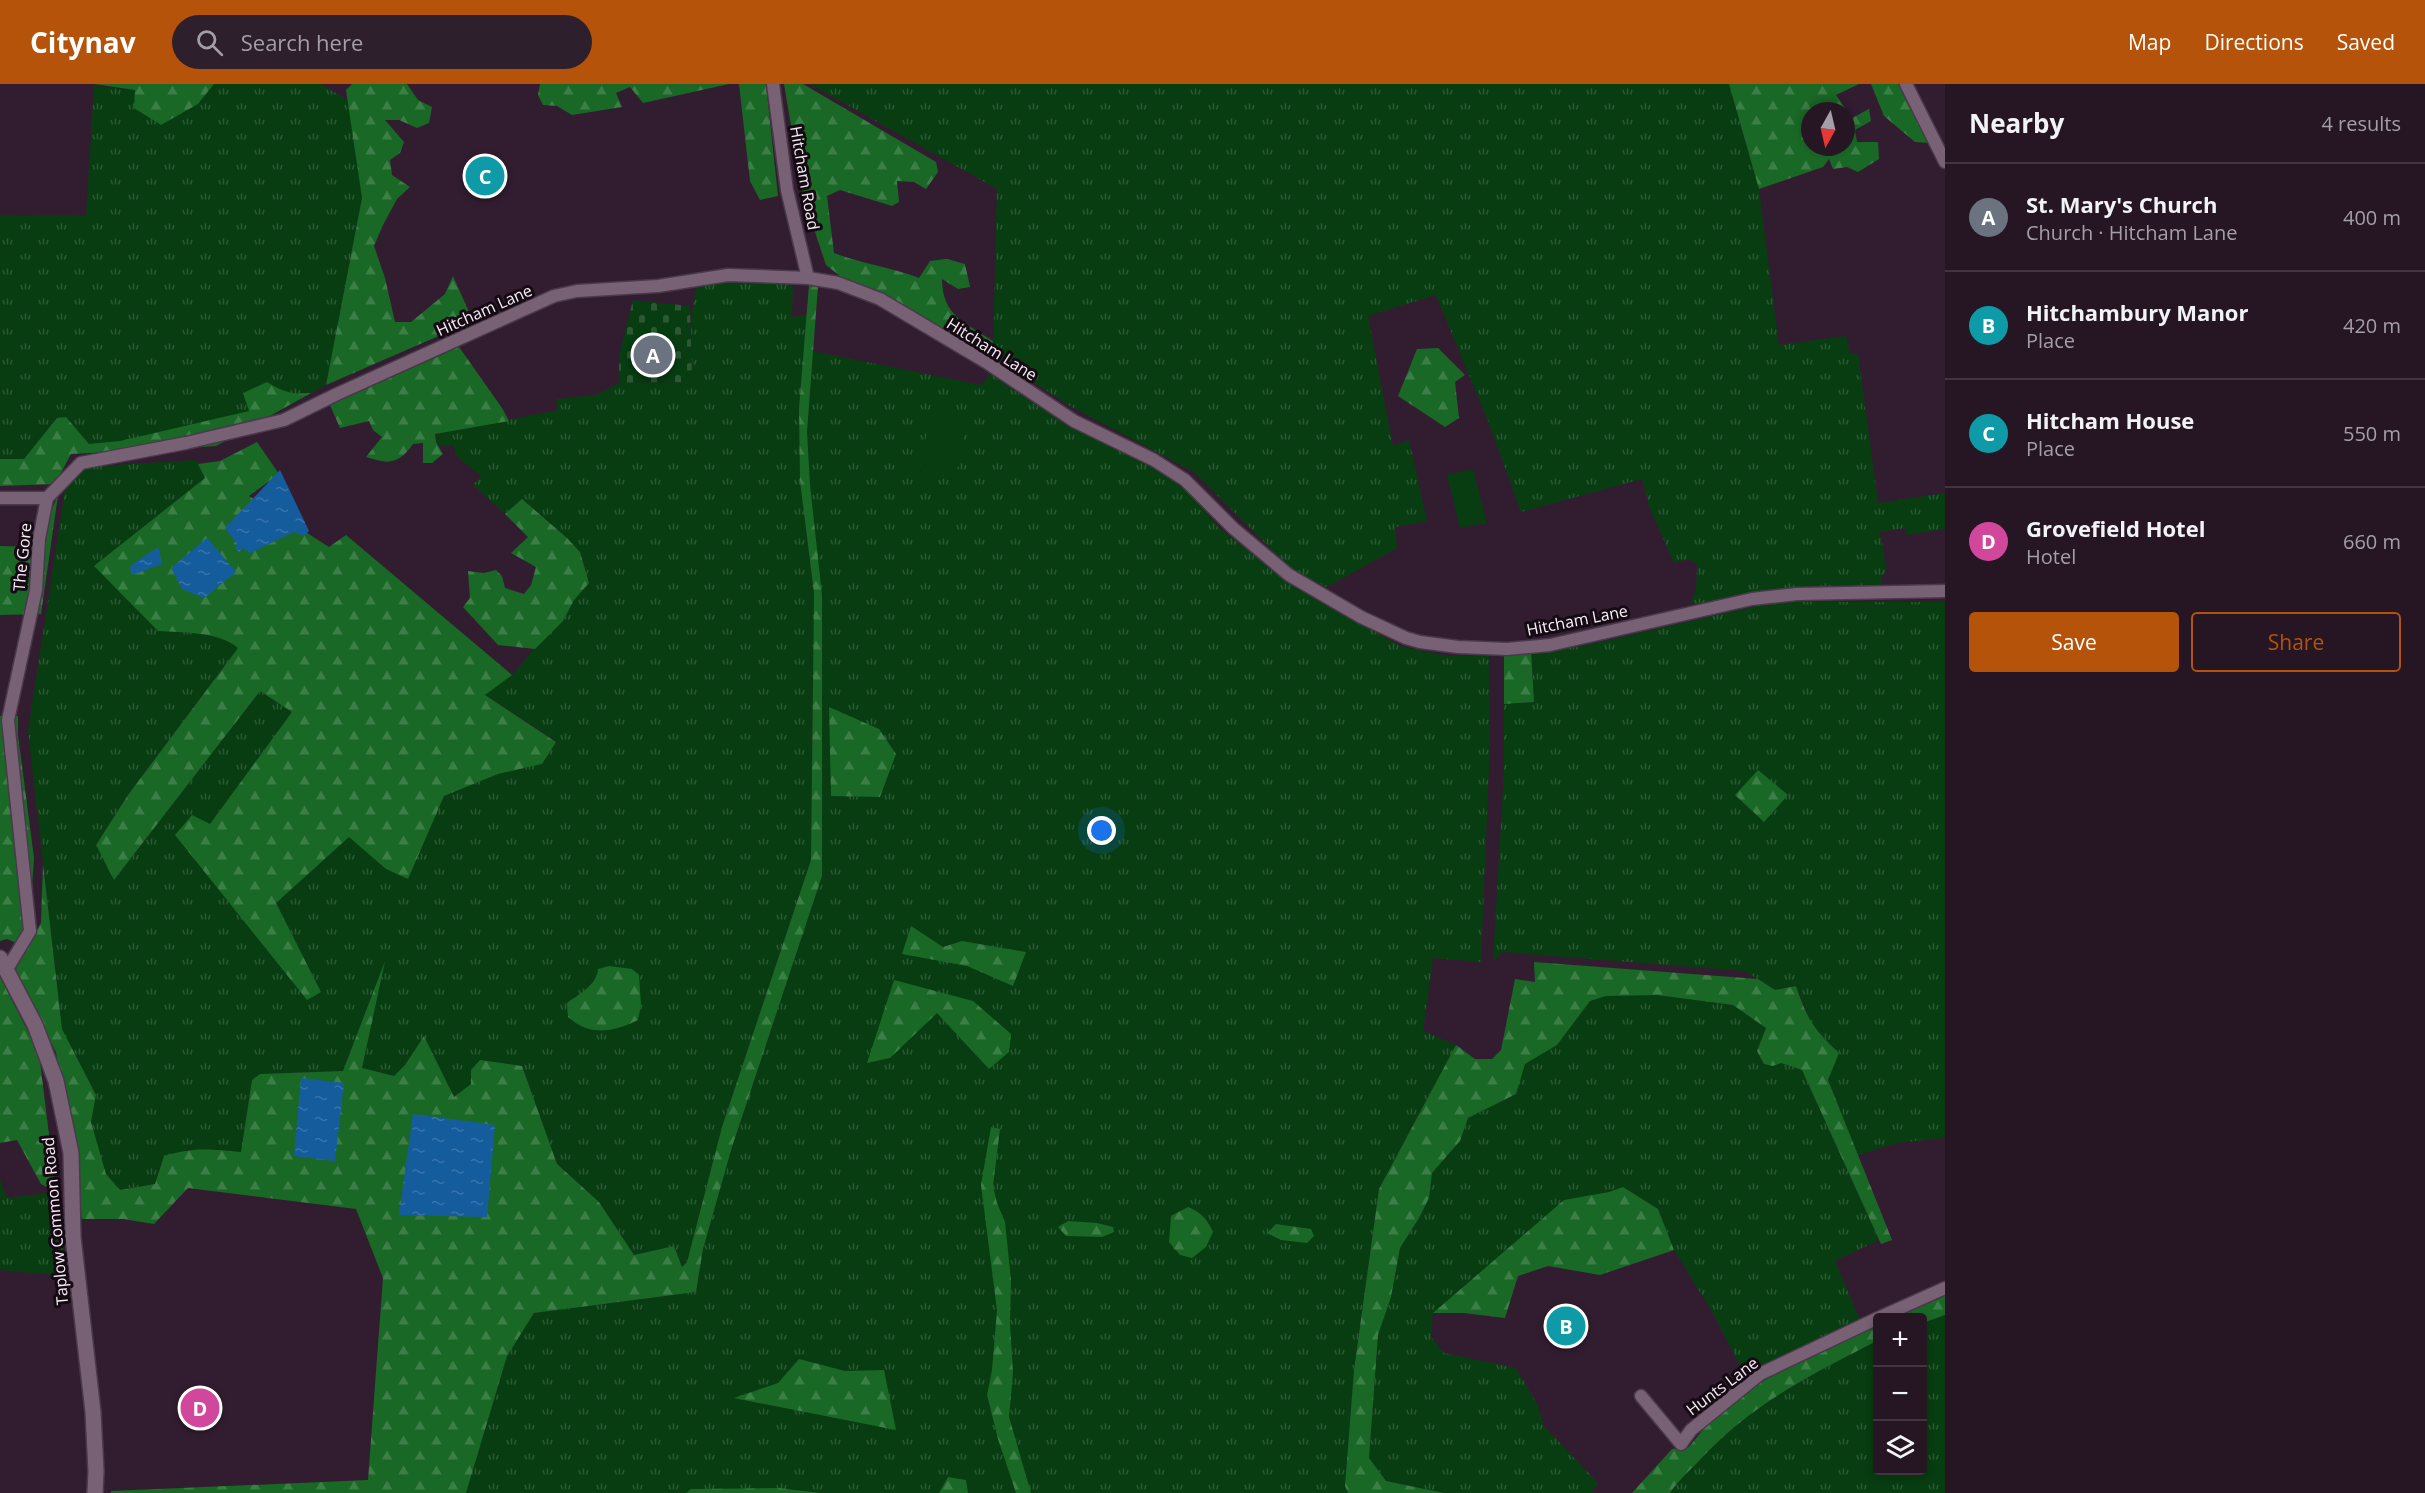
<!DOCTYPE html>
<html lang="en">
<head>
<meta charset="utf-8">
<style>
  :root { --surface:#261624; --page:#2e1f2c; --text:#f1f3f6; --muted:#a49fa6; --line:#423541; --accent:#b45309 }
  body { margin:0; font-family:"Open Sans",sans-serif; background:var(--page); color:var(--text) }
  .controls { position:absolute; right:18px; bottom:18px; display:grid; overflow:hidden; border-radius:6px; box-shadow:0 3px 9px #0003 }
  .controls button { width:54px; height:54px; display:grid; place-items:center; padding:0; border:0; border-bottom:2px solid var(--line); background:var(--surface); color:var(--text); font:30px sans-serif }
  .compass { position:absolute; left:1801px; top:18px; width:54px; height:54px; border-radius:50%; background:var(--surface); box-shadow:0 3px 9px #0003; rotate:188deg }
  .you { position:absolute; left:1102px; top:747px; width:21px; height:21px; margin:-15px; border:4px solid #fff; border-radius:50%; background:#1a73e8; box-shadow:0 0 0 9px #1a73e833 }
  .badge { display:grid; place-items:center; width:39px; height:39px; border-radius:50%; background:var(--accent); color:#fff; font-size:20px; font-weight:700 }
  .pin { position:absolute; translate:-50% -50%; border:3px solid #fff; box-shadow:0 2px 6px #0006 }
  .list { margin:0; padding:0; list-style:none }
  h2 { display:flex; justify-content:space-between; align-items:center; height:78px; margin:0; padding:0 24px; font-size:26px }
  h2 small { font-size:20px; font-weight:400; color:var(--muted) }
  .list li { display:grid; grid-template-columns:39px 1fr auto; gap:18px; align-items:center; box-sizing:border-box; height:108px; padding:0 24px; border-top:2px solid var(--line) }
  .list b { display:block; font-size:22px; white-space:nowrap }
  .list p { margin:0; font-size:20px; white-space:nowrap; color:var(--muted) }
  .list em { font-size:20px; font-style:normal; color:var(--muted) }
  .actions { display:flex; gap:12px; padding:18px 24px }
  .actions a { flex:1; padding:14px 0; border:2px solid var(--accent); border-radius:6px; text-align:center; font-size:21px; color:var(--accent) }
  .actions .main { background:var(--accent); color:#fff }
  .icon { flex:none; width:33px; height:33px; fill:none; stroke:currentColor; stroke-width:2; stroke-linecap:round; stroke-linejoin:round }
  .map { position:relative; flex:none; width:1945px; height:1409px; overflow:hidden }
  header { display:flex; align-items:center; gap:36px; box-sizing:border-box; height:84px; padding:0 30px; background:var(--accent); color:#fff }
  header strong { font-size:28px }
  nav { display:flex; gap:33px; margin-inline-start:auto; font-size:21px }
  .search { width:420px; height:54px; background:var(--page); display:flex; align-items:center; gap:15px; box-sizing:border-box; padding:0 21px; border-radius:33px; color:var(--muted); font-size:22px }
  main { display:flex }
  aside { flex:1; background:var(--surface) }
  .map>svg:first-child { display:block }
  .grass { fill:url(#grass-tufts) }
  .forest { fill:url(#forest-firs); fill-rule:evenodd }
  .cemetery { fill:url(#cemetery-stones) }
  .garden { fill:#073d11 }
  .water { fill:url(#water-ripples) }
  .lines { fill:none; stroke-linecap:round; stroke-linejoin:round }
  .minor-casing { stroke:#4a394a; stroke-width:15 }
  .tertiary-casing { stroke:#4a394a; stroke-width:18 }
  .minor { stroke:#786075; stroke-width:12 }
  .tertiary { stroke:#786075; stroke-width:15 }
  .labels { text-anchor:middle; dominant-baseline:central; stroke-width:6; stroke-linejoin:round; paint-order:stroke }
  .street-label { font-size:16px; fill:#faecf9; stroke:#140b13 }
</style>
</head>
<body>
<header>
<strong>Citynav</strong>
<div class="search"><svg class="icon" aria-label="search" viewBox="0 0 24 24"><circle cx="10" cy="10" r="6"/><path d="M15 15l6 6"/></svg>Search here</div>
<nav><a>Map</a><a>Directions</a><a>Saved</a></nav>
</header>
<main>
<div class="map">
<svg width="1945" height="1409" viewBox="0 0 1945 1409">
  <defs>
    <pattern id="grass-tufts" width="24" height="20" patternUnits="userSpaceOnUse" patternTransform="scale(1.5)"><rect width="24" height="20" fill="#073d11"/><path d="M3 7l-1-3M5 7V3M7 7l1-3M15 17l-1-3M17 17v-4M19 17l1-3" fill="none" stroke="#2c5934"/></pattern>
    <pattern id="forest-firs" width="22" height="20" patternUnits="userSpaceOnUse" patternTransform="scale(1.5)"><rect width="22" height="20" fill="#196826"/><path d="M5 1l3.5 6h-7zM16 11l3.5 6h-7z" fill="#3b7e46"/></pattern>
    <pattern id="cemetery-stones" width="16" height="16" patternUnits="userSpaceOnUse" patternTransform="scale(1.5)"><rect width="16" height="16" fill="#073d11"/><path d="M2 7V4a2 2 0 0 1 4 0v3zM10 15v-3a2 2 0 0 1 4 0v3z" fill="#2c5934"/></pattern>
    <pattern id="water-ripples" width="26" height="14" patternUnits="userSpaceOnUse" patternTransform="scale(1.5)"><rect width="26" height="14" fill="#155c9d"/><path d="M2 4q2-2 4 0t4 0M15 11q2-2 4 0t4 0" fill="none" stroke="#3874ab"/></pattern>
  </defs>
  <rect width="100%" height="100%" fill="#321d30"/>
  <path class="grass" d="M214,0h107l28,17 13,97 -36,187 -110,61 -145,8 -14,-36 -33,41h-24v-244c29,2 56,-1 86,1l8,-130 42,4 25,35 37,-21z
    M810,0h919l30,105 20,156 67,-9 4,17h8l20,150 67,-10v36l-38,6 -2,-7 -26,4 4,13 3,27 -4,4v12l-192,16 6,-15 1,-25 -8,-5 -15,4 -25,-57 -7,-27 -121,33 -33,-91 -52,-126 -68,21 25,130 16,-6 18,81 -32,6 2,21 -70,39 -34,-16 -99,-99 -126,-67 -75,-50 4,-166z
    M728,194h65l-1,39 15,-2 -8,93 1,73 14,112 -3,267 -89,267 -35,135 -4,6 -9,-22 -40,9 -35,-53 -42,-38 -35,-98 -19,-2 -50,33 -30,-60 -18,28 -11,11 -33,-8 22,-102 -40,105 -83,3 -8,6 -11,72 -52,-3 -29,17 -5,18 -35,6 -14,-16 -15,-52 5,-27 -34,-66 -34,-298 37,-241 18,-23 114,-7 8,18 -47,153c26,2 60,0 80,17l-110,147 -32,50 19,34 145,-188 33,21 -83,112 111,168 -45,-89 73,-67 37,33 22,10 36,-83 54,-22 44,-10 14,-23 -72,-47 28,-19 38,-44 13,-10 11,-21 15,-17 -9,-31 -13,-14 -45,-39 -17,15 -32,-29 8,-9 -26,-21 -1,-10 -14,1 -4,-4 1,-8 121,-24 -2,-11 40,-4 23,-12 73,-1 -1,-65 6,-33z
    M812,267l169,34 9,-11 81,54 70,31 49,33 28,35 71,56 111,63 43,9 46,1 1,87 -9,219 -48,-4 -10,73 33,14 -77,144 -25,181 -9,116 3,7h-882l41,-137 27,-43 162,-21 7,-43 29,-102 90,-271 18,2 -18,-3 -1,-157 -14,-286z
    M1793,518h152v536l-48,5 -39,12 -30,-75 10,-27 -23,-21 -19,-46 -21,4 -30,-19 -242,-19 -10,9 11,-190v-67l30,-2 -3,-52 47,-3 179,-41z
    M1657,911l76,10 33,23 -9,23 7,13 9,2 8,-3 21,7 77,170 -44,21 25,59 -115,55 -35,-67 -36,-58 -16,-41 -35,-22 -14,5 -176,121 -2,24 13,16 72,15 21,36 7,22 54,57 -7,10h-147l-58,-12 -17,-22 9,-124 13,-38 9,-49 19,-30 10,-20 3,-25 28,-32 8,-23 48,-24 8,-30 33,-19 33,-44 16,-5z
    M0,1096l7,18 49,-6 11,84 -67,-6z
    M1945,1231v178h-275c7,-11 18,-21 28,-31 52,-57 112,-87 179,-121l1,129h44l1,-147z"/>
  <path class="forest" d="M94,0h120l-16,20 -37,21 -27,-17 1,-18z
    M352,0h55l11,16 14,7 -3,16 -12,5 -18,-8h-14l19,22 -4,11 -10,7 2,15 18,12 -13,12 -14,26 -9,21 11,32 10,44h16l34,-28 8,-18 20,45 -147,64 36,-187 -16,-108z
    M540,0h189l-86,19 -13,-16 -14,6 6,14 -50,8 -15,-9 -14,-1 -5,-10z
    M739,0h27l12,112 -18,4 -10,-19z
    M784,0h19l133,78 2,10 -12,17 -12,-7 -17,-1 2,21 -7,4 -52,-16 -13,6 7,57c28,11 57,14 85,25l11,-17 17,-2 18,5 5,23 -12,2 -16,-10c0,37 24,44 51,62v14l-153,-79 -14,-11 -23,-69z
    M1729,0h130l-23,11 16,23 17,-9 2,12 -16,9 2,12h21l1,17 -21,13 -11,-5 -14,2 -4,-10 -6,8 -64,22zM1810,27h36v36h-36z
    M1871,0h27l31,59 -14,-1 -31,-26z
    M809,201l9,1 -11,146 3,53 12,110v281l-90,271 -29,102 -7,43 -162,21 -27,43 -41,137h-355v-2l257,-11 15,-202 -27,-69 -168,-21 -34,36 -31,-5h-41l-26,-167 -43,-82 28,-47 2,-59 19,165 34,66 -5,27 15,52 14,16 35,-6 9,-28c30,-9 46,-7 77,-4l11,-72 8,-6 83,-3 42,-110 -23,107 32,8 11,-11 19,-29 30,61 17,-13v-14l9,-10 42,6 35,98 42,38 35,53 40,-9 8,21 5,-5 35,-135 89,-267 3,-267 -14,-112 -1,-73z
    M459,263l43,61 7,13 -74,13 1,8 7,12 -11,9h-9v-20l-10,1c-15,21 -24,20 -47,13l16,-20 -9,-7 -4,-9 -29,7 -10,-23z
    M1438,264l27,27 -10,7 4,36 -14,9 -47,-31 19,-47z
    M267,298c16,10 26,13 44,11l-95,53 -145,8 -16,30 -55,2v-27h24l33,-41 9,-1 23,27 31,-3 129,-30 -6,-18z
    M257,358l22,32 -30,22 80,51 17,-12 166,140 -27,20 71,47 -14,22 -44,10 -54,22 -36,83 -22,-10 -37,-32 -73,66 45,89 -14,8 -132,-165 17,-20 18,9 82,-112 -32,-21 -146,189 -18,-35 32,-50 110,-147c-20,-17 -54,-15 -80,-17l-64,-65 111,-88 -7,-14 22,-3z
    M58,411l-17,119 -41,1v-69l36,1z
    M522,415l45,39 13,14 9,31 -15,17 -11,21 -28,28 -37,-4 -35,-38 7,-9 -2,-27 16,2 12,-3 6,6 3,12 19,6 7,-9 5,-18 -25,-14 17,-16 -23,-23z
    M1531,566l3,52 -30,2v-50z
    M829,623l50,22 17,25 -16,43 -49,-1z
    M0,632h18v19l16,123 -5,70 -10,16 -12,-5 -7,2z
    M1758,686l30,25 -24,27 -29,-27z
    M911,842l32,21 19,-6 64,11 -13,34 -46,-20 -65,-12z
    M1534,878l224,17 17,11 21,-4c11,33 18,44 43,67l-11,27 64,160 -11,4 -79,-174 -21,-7 -8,3 -9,-2 -7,-13 9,-23 -33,-23 -76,-10 -51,1 -16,5 -33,44 -32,19 -9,30 -48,24 -8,23 -28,32 -3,25 -10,20 -19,30 -9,49 -13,38 -9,123 17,23 58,12h-96l-3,-7 9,-116 25,-181 77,-144 19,14h17l9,-9 14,-71 20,3z
    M609,882l23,3 7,6 2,30 -3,15c-24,12 -48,17 -70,-3l-1,-14c12,-9 30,-18 31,-34z
    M0,893l39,76 17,139 -15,-8 -24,-44 -17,3z
    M894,896l79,21 38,33 -2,18 -20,17 -52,-56 -47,45 -23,5z
    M991,1043l9,2 -7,57 4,17 8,19 6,58 -1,42 3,51 -4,44 22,76h-15l-18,-54 -11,-44 5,-25 5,-60 -16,-125z
    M1623,1103l35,22 16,41 -74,25 -52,-9 -30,10 -13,42 -41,-5h-31l131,-113 45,-8z
    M1188,1123c14,6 19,12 25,25l-7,15 -14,11 -12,-3 -11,-13 2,-26z
    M1068,1137l29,2 16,4 1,5 -12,5 -36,-1 -8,-9z
    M1276,1140l35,5 3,7 -7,7 -26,-3 -14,-7z
    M1945,1210v21l-22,8 -1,-5h-29z
    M1877,1241v16c-67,34 -127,64 -179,121 -10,10 -21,20 -28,31h-38l40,-44 17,-2 29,-36 77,-51z
    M799,1275l46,12 39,-1 12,60 -162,-32 44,-15z
    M948,1393l18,3 2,13h-29z
    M778,1404l43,5h-135l5,-4z"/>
  <path class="cemetery" d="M633,216l57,6 2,76 -73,1v-28z"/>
  <path class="garden" d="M931,326l36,8 -12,62 -36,-6z
    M1473,385l14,54 -27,5 -13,-53z"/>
  <path class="water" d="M280,386l29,61 -5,5 -10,-4 -44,21 -7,-5 -4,4 -4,-3 2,-5 -12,-16z
    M207,454l29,34 -32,26 -22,-9 -11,-21z
    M158,463l4,17 -30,11 -2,-9z
    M301,994l43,5 -9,78 -41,-5z
    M413,1030l82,11 -8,92 -88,-2z"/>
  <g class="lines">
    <defs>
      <path id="minor" d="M773,0l14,106 21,88
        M1906,0l39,78
        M0,414h47l34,-35 105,-20 98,-23 53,-26 217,-98 23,-5 81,-5 70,-11 80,3 30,5 42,16 106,63 88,59 80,39 31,20 48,48 56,47 72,42 45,21 14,4 38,5 49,2 43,-4 202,-46 45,-5 148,-3
        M7,885l23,-38 -22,-211 28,-130 3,-51 8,-41
        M1878,1234l67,-30
        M1641,1312l40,48 10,-14 69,-56 118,-56"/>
      <path id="tertiary" d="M0,874l35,67 21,56 15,72 2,84 20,175 3,59 -1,22"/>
    </defs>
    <use href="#minor" class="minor-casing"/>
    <use href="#tertiary" class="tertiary-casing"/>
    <use href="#minor" class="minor"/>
    <use href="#tertiary" class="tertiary"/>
  </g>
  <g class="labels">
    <g class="street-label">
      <text transform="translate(805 94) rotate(80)">Hitcham Road</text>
      <text transform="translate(484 226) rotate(-24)">Hitcham Lane</text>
      <text transform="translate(992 265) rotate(32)">Hitcham Lane</text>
      <text transform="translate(22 473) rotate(-84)">The Gore</text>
      <text transform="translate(1577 536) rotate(-11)">Hitcham Lane</text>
      <text transform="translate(55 1137) rotate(-95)">Taplow Common Road</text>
      <text transform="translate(1722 1302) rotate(-37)">Hunts Lane</text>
    </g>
  </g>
</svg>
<div class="controls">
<button>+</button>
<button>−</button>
<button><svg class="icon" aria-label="layers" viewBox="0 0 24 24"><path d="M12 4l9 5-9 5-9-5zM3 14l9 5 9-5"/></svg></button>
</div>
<svg class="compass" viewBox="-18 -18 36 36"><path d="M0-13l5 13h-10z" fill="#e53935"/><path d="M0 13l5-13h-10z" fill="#a49fa6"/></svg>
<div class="you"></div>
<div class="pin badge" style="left:653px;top:271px;background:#6b7280">A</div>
<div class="pin badge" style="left:1566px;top:1242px;background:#0f9aa8">B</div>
<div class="pin badge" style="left:485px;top:92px;background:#0f9aa8">C</div>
<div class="pin badge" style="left:200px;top:1324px;background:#d1479c">D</div>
</div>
<aside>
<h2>Nearby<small>4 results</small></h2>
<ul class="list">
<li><span class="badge" style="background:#6b7280">A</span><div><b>St. Mary's Church</b><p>Church · Hitcham Lane</p></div><em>400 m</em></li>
<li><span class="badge" style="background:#0f9aa8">B</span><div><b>Hitchambury Manor</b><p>Place</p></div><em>420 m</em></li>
<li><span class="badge" style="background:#0f9aa8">C</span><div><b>Hitcham House</b><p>Place</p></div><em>550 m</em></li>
<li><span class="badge" style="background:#d1479c">D</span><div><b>Grovefield Hotel</b><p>Hotel</p></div><em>660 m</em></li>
</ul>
<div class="actions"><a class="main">Save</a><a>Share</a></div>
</aside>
</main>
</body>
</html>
